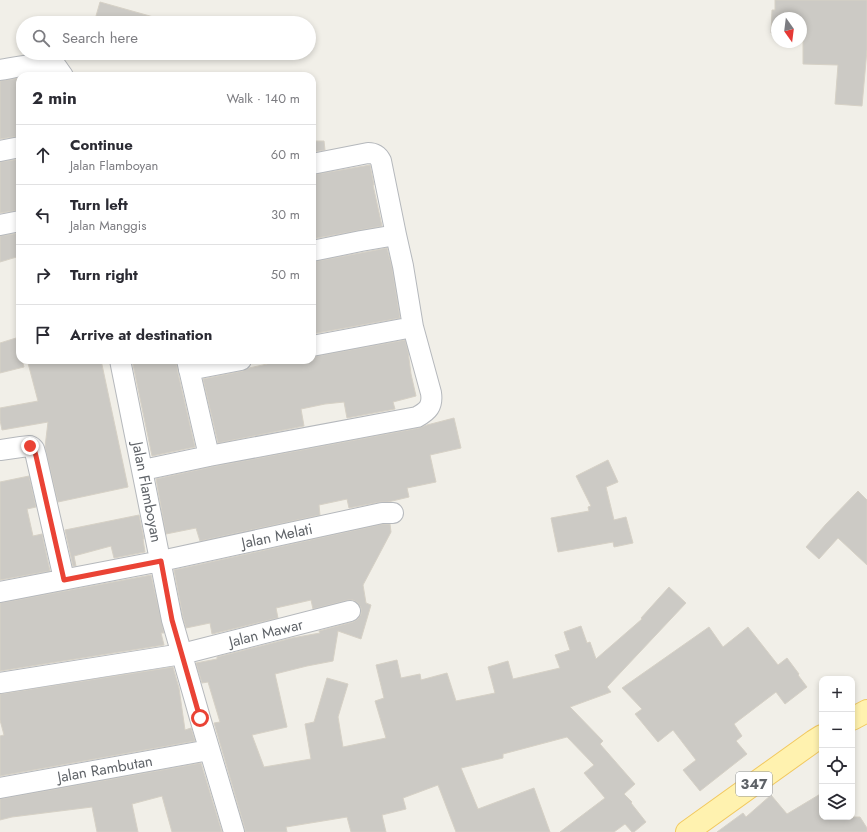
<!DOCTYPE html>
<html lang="en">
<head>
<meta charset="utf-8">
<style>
  :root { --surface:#fff; --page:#f2f2f3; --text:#2b2b33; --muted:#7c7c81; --line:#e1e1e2 }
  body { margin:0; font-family:Jost,sans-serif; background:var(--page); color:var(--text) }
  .controls { position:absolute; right:12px; bottom:12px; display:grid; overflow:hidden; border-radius:8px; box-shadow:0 2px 6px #0003 }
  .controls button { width:36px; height:36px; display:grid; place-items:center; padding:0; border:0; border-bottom:1px solid var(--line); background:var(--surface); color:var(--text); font:20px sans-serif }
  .compass { position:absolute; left:771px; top:12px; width:36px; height:36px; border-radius:50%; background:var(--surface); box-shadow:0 2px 6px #0003; rotate:166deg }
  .stop { position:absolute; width:12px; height:12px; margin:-9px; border:3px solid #ea4335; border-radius:50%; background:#fff }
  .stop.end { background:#ea4335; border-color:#fff; box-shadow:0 1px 4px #0008 }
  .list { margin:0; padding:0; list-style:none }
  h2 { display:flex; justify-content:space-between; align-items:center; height:52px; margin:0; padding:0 16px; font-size:17px }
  h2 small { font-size:13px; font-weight:400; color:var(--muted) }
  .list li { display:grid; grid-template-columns:26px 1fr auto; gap:12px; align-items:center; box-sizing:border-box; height:60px; padding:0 16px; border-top:1px solid var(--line) }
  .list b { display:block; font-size:15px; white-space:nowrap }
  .list p { margin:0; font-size:13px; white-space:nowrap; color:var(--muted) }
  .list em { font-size:13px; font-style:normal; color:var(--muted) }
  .icon { flex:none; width:22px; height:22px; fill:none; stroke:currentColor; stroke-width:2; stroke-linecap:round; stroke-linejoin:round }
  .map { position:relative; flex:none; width:867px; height:832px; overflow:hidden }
  .search { position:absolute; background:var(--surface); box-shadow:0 2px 6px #0003; left:16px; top:16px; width:300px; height:44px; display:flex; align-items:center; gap:10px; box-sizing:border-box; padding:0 14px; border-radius:22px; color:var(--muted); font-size:15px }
  .panel { position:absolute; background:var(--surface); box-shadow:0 2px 6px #0003; left:16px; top:72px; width:300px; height:292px; border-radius:12px }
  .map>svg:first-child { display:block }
  .building { fill:#cccac5; stroke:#d6d1c6 }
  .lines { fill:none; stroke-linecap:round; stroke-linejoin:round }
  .minor-casing { stroke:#b5b8bc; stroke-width:22 }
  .primary-casing { stroke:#f2c960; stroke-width:24 }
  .minor { stroke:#fff; stroke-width:20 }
  .primary { stroke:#fff2af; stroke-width:22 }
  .route { stroke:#ea4335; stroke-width:5 }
  .labels { text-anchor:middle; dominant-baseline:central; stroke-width:3; stroke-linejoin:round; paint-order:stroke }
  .shield { fill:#fff; stroke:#8f9295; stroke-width:1 }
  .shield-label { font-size:14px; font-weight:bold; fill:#5f6368 }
  .street-label { font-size:15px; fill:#5f6368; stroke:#fff }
</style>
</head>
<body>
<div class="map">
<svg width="867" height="832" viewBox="0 0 867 832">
  <rect width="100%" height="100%" fill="#f1efe8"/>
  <path class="building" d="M775,0h92v50l-5,56 -27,-2 3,-39 -35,-1v-29h-2v-17h-24v15h-6l1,-23h3z
    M100,2l57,16 -1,5h-62z
    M19,78l1,58 -20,3v-58z
    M312,141h12l1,9 -13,2z
    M20,159v51l-20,3v-51z
    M370,165l4,20h-1l9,41 -70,13v-64z
    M20,233v23l-20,6v-26z
    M387,248l5,19 8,51 -88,16v-72z
    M16,338l4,15v7h2l2,7 -24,6v-30z
    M405,340l3,11 3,23 5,22 -23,6 2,7 -48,9 -3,-16 -19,2 -24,5 3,17 -86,17 -15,-64 40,-8 6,-3 36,-8h27v-3z
    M39,360h62l27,127 -70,15 -13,-55 3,-25 -46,8 -2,-10v-12l38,-7 -10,-38z
    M132,360h44l2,13 17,74 -43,9z
    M454,418l7,30 -31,7 6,27 -29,6 2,9 -21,5h-8l-31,6 -2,-9 -28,6 1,10 -120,26 -4,-13 -30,6 -10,-55 55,-12 208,-39 8,-3z
    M608,460l10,22 -12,5 8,33 12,-3 7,26 -19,4 -1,-5 -55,10 -7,-34 38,-7 -1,-4 3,-1 -15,-30z
    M29,476l7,31 -9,2 6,27 9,-2 8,37 -50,9v-98z
    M858,491l9,9v65l-29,-27 -19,21 -13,-12 20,-23z
    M139,515l5,24h-1l2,13 -31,6 -3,-12 -37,10 2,10h-3l-8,-36z
    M383,524h7l1,8 -28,53 3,18 5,2 -10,34 -23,-8 -5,30 -26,5 -32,8 12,53 -35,8 12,32 47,-8 -6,-35 9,-2 13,-44 21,6 -10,33 5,30 43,-9 -11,-37 9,-3 -8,-33 21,-5 4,18 19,-4 1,6 26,-7 9,28 39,-8 -7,-26 20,-6 5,18 47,-11 -5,-13 15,-5 -6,-18 17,-6 6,17 3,-1 6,17 46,-40 -1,-1 28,-31 17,16 -79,84 4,5 -41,15 33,34 -3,3 35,40 -11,10 8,8 -1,1 15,19 -12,10h-2l-7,-8 -11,8h-54l45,-34 -21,-25 10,-8 -27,-28 -64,17v4l-42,10 17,41 56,-21 16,44h-94l-18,-47 -35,13 3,11 -24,6 4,17h-35l-4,-15 -61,10 1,5h-42v-3l-31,-106 6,-1 -12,-40 -6,1 -6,-20 21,-4v-2l75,-19 28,-5 -1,-2 34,-9 5,-3 3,-5v-6l-3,-5 -5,-3h-5l-35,9 -2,-9 -35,8 2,10 -66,16 -2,-11 -24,5 -3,-11 -9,-47z
    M151,575l13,58h-3l3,12 -164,26v-68z
    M709,627l14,20 25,-20 30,38 9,-7 12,16 -1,1 9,12 -22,17 -9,-12 -42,32 8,12 -6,5 11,13 -47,37 -17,-21 13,-10 -23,-30 -15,12 -23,-28 7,-5 -20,-21z
    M173,667l6,21 6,42 6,-2 4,13 -195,35v-40l4,-1 -4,-15v-26z
    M201,763l21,69h-50l-10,-36 -30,8 6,28h-41l-5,-25 -80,10 -12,3v-21z
    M822,793v24h38l7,11v4h-150l26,-19 3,4 25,-22 16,19z"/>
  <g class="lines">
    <defs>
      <path id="minor" d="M0,70c18,-3 37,-8 56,-4l7,10
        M0,151l20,-4
        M312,164l56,-11c7,0 10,2 13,8l15,74
        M0,225l20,-4
        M312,346l101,-19
        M120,360l52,260 28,98 34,114
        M187,360l22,96
        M189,370l52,-10
        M0,450l21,-3 9,-1 2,1 2,2 2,7 28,123
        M143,470l66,-14 208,-39c11,-6 16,-11 14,-24l-18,-66 -10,-61 -7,-31 -35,6 -49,10
        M0,592l161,-31 221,-48h11
        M0,683l182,-29 168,-43
        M0,788l209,-38"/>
      <path id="primary" d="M852,719l15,-8
        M687,832l127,-91 8,-5"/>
    </defs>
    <use href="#minor" class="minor-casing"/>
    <use href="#primary" class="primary-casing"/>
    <use href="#minor" class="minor"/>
    <use href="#primary" class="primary"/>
  </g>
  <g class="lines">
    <path class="route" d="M30,446l4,3 2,7 28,124 97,-19 11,59 28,98"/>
  </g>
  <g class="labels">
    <rect class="shield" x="736" y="772" width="36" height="24" rx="3"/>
    <g class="shield-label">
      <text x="754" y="784">347</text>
    </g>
    <g class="street-label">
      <text transform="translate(147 492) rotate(79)">Jalan Flamboyan</text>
      <text transform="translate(277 536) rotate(-12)">Jalan Melati</text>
      <text transform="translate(266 633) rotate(-14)">Jalan Mawar</text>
      <text transform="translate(105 769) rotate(-10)">Jalan Rambutan</text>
    </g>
  </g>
</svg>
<div class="controls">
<button>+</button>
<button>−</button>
<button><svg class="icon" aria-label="locate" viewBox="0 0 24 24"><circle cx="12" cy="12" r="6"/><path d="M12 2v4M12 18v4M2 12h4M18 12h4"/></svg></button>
<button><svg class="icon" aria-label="layers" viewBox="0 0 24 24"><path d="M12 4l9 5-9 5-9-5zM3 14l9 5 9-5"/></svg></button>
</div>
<svg class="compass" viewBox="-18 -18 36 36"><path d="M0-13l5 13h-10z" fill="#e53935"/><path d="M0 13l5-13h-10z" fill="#7c7c81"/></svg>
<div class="stop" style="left:200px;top:718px"></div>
<div class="stop end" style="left:30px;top:446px"></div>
<div class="search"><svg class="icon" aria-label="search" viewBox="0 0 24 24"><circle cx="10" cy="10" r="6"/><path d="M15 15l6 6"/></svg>Search here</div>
<section class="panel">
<h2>2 min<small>Walk · 140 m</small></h2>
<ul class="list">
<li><svg class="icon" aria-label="ahead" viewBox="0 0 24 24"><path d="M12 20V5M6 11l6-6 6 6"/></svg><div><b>Continue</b><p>Jalan Flamboyan</p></div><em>60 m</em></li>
<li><svg class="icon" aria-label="left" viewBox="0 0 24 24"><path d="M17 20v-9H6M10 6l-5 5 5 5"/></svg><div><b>Turn left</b><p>Jalan Manggis</p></div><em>30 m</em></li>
<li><svg class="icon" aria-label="right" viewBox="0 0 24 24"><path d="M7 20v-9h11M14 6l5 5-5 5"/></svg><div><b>Turn right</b></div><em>50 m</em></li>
<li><svg class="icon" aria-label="arrive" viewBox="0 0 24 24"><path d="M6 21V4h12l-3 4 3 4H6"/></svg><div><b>Arrive at destination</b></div></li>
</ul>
</section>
</div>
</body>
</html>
